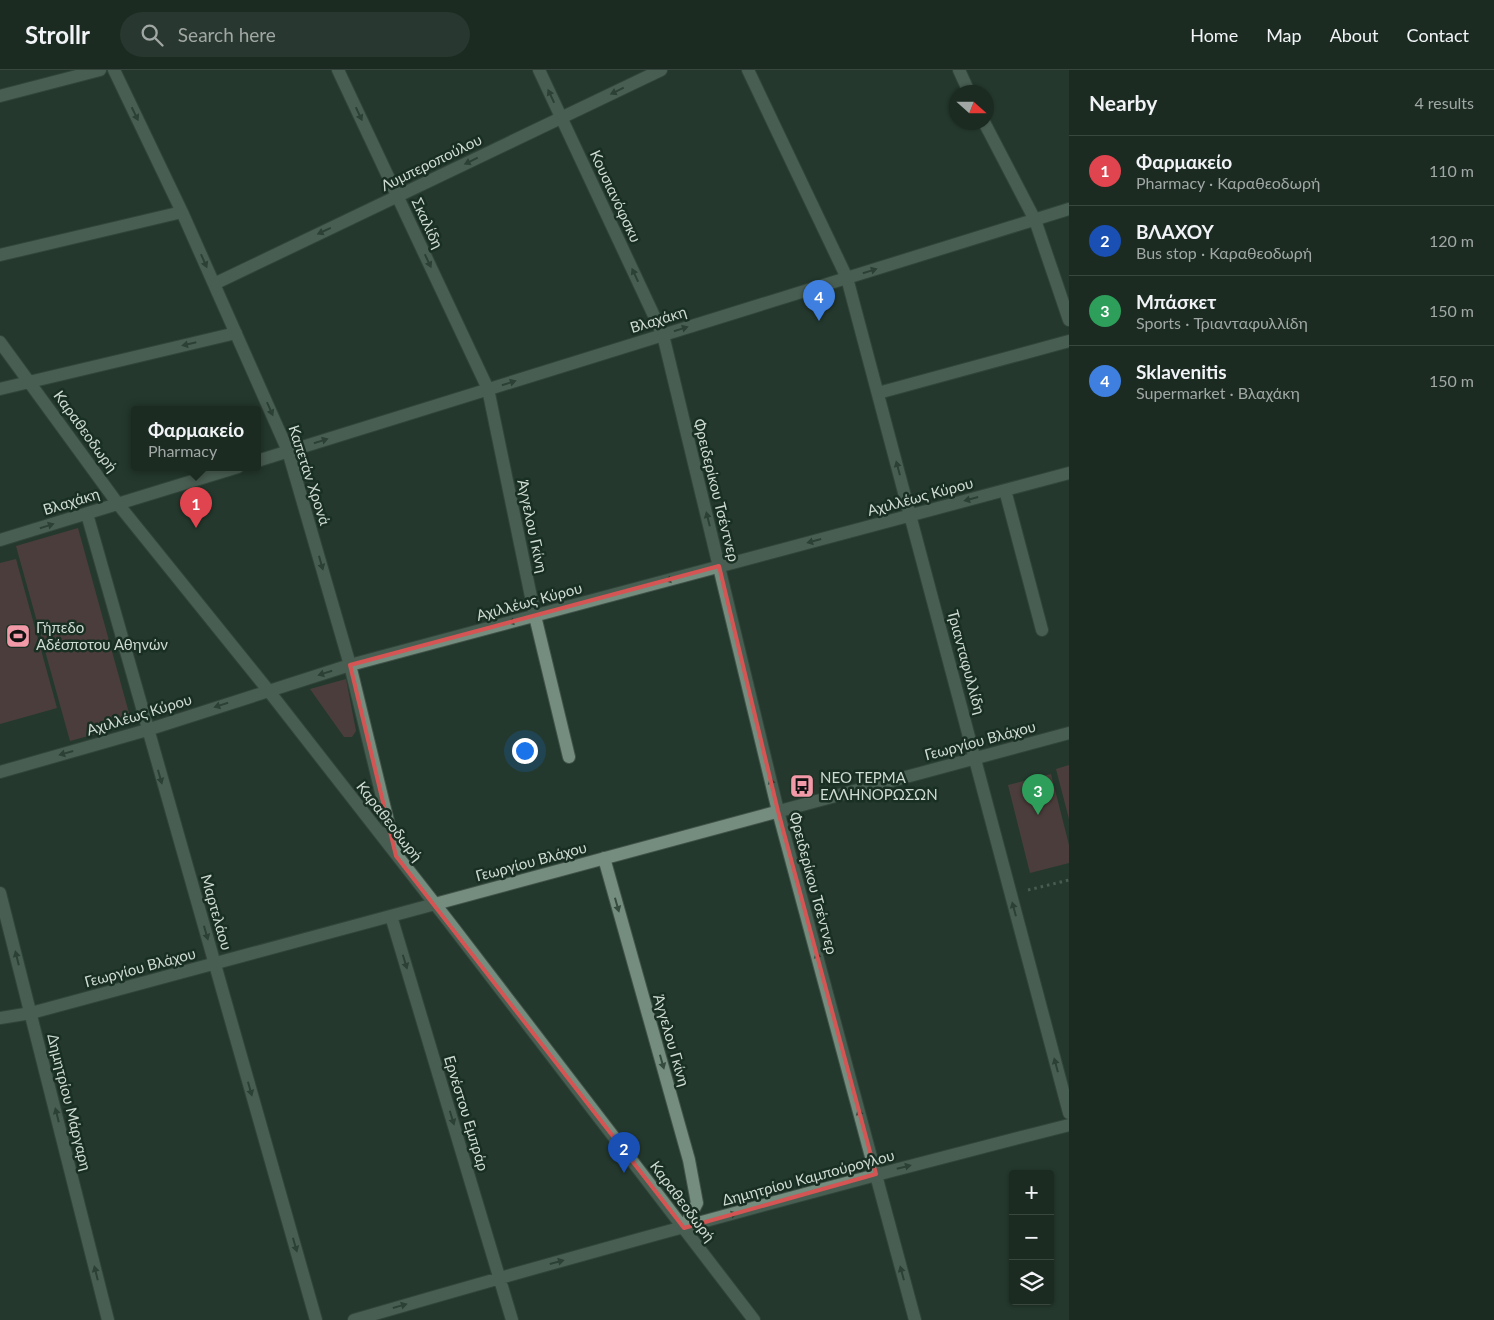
<!DOCTYPE html>
<html lang="en">
<head>
<meta charset="utf-8">
<style>
  :root { --surface:#1b2b22; --page:#28372f; --text:#f1f3f6; --muted:#a0a7a5; --line:#394740; --accent:#8bbbb9 }
  body { margin:0; font-family:Lato,sans-serif; background:var(--page); color:var(--text) }
  .controls { position:absolute; right:15px; bottom:15px; display:grid; overflow:hidden; border-radius:5px; box-shadow:0 1px 4px #0004 }
  .controls button { width:45px; height:45px; display:grid; place-items:center; padding:0; border:0; border-bottom:1px solid var(--line); background:var(--surface); color:var(--text); font:25px sans-serif }
  .compass { position:absolute; left:949px; top:15px; width:45px; height:45px; border-radius:50%; background:var(--surface); box-shadow:0 1px 4px #0004; rotate:111deg }
  .you { position:absolute; left:524px; top:680px; width:18px; height:18px; margin:-12px; border:4px solid #fff; border-radius:50%; background:#1a73e8; box-shadow:0 0 0 8px #1a73e833 }
  .badge { display:grid; place-items:center; width:32px; height:32px; border-radius:50%; background:var(--accent); color:#fff; font-size:16px; font-weight:700 }
  .pin { position:absolute; translate:-50% -41px; filter:drop-shadow(0 1px 2px #0008) }
  .pin::after { content:''; position:absolute; top:26px; width:18px; height:15px; background:inherit; clip-path:polygon(0 0,100% 0,50% 100%) }
  .popup { position:absolute; left:131px; top:336px; width:130px; height:65px; box-sizing:border-box; display:grid; place-content:center; border-radius:5px; background:var(--surface); filter:drop-shadow(0 1px 4px #0005); font-size:16px; white-space:nowrap; color:var(--muted) }
  .popup b { font-size:19px; color:var(--text) }
  .popup::after { content:''; position:absolute; left:50%; top:100%; margin-left:-10px; border:10px solid transparent; border-top-color:var(--surface) }
  .list { margin:0; padding:0; list-style:none }
  h2 { display:flex; justify-content:space-between; align-items:center; height:65px; margin:0; padding:0 20px; font-size:21px }
  h2 small { font-size:16px; font-weight:400; color:var(--muted) }
  .list li { display:grid; grid-template-columns:32px 1fr auto; gap:15px; align-items:center; box-sizing:border-box; height:70px; padding:0 20px; border-top:1px solid var(--line) }
  .list b { display:block; font-size:19px; white-space:nowrap }
  .list p { margin:0; font-size:16px; white-space:nowrap; color:var(--muted) }
  .list em { font-size:16px; font-style:normal; color:var(--muted) }
  .icon { flex:none; width:28px; height:28px; fill:none; stroke:currentColor; stroke-width:2; stroke-linecap:round; stroke-linejoin:round }
  .map { position:relative; flex:none; width:1069px; height:1250px; overflow:hidden }
  header { display:flex; align-items:center; gap:30px; box-sizing:border-box; height:70px; padding:0 25px; background:var(--surface); border-bottom:1px solid var(--line) }
  header strong { font-size:24px }
  nav { display:flex; gap:28px; margin-inline-start:auto; font-size:18px }
  .search { width:350px; height:45px; background:var(--page); display:flex; align-items:center; gap:12px; box-sizing:border-box; padding:0 18px; border-radius:28px; color:var(--muted); font-size:19px }
  main { display:flex }
  aside { flex:1; background:var(--surface) }
  .map>svg:first-child { display:block }
  .green { fill:#7a434c }
  .lines { fill:none; stroke-linecap:round; stroke-linejoin:round }
  .minor-casing { stroke:#42544a; stroke-width:14 }
  .path { stroke:#76877d; stroke-width:3; stroke-dasharray:2.5 4; stroke-linecap:butt }
  .minor { stroke:#758d7e; stroke-width:12 }
  .oneway { fill:#354b3e }
  .marked { fill:none; stroke:#d45553; stroke-width:4; stroke-linejoin:round }
  .labels { text-anchor:middle; dominant-baseline:central; stroke-width:5; stroke-linejoin:round; paint-order:stroke }
  .street-label { font-size:15px; fill:#cedbd3; stroke:#1a2f23 }
  .poi-label { font-size:15px; fill:#cedbd3; stroke:#1a2f23; text-anchor:start }
</style>
</head>
<body>
<header>
<strong>Strollr</strong>
<div class="search"><svg class="icon" aria-label="search" viewBox="0 0 24 24"><circle cx="10" cy="10" r="6"/><path d="M15 15l6 6"/></svg>Search here</div>
<nav><a>Home</a><a>Map</a><a>About</a><a>Contact</a></nav>
</header>
<main>
<div class="map">
<svg width="1069" height="1250" viewBox="0 0 1069 1250">
  <rect width="100%" height="100%" fill="#24392d"/>
  <path class="green" d="M78,458l54,196 -62,17 -54,-195z
    M16,489l41,149 -57,16v-161z
    M346,609l10,52 -4,6h-8l-34,-48z
    M1069,695v54l-13,-50z
    M1051,704l18,71v18l-39,10 -22,-88z"/>
  <g class="lines">
    <defs>
      <path id="minor" d="M114,0l68,142 106,239 62,214 45,185
        M338,0l150,319 47,227 34,141
        M539,0l124,265 115,476 137,509
        M748,0l99,208 222,835
        M959,0l10,22
        M0,26l100,-26
        M984,52l51,98 34,100
        M0,185l182,-43
        M214,214l447,-214
        M0,272l118,162 150,186 181,232 305,398
        M0,319l236,-56
        M878,323l191,-52
        M257,391l812,-252
        M1005,420l37,140
        M87,444l229,806
        M0,470l238,-73
        M0,702l147,-42 203,-65 719,-192
        M604,788l85,302 8,43 -13,25
        M0,823l108,427
        M391,846l121,404
        M0,948l31,-5 1038,-280
        M354,1250c237,-69 475,-134 715,-195"/>
    </defs>
    <use href="#minor" class="minor-casing"/>
    <path class="path" d="M1028,820l41,-10"/>
    <use href="#minor" class="minor"/>
  </g>
  <defs><path id="oneway-solid" d="M-6-.8H1V-3.2L6.5 0L1 3.2V.8H-6Z" transform="scale(1.25)"/></defs>
  <g class="oneway">
    <use href="#oneway-solid" transform="translate(617 21) rotate(154)"/>
    <use href="#oneway-solid" transform="translate(551 26) rotate(-115)"/>
    <use href="#oneway-solid" transform="translate(135 44) rotate(64)"/>
    <use href="#oneway-solid" transform="translate(359 44) rotate(65)"/>
    <use href="#oneway-solid" transform="translate(471 91) rotate(154)"/>
    <use href="#oneway-solid" transform="translate(324 161) rotate(155)"/>
    <use href="#oneway-solid" transform="translate(204 191) rotate(66)"/>
    <use href="#oneway-solid" transform="translate(428 191) rotate(65)"/>
    <use href="#oneway-solid" transform="translate(870 201) rotate(-17)"/>
    <use href="#oneway-solid" transform="translate(635 205) rotate(-115)"/>
    <use href="#oneway-solid" transform="translate(681 259) rotate(-17)"/>
    <use href="#oneway-solid" transform="translate(189 274) rotate(167)"/>
    <use href="#oneway-solid" transform="translate(509 313) rotate(-17)"/>
    <use href="#oneway-solid" transform="translate(270 339) rotate(66)"/>
    <use href="#oneway-solid" transform="translate(321 371) rotate(-17)"/>
    <use href="#oneway-solid" transform="translate(898 398) rotate(-105)"/>
    <use href="#oneway-solid" transform="translate(971 429) rotate(165)"/>
    <use href="#oneway-solid" transform="translate(708 449) rotate(-104)"/>
    <use href="#oneway-solid" transform="translate(47 456) rotate(-17)"/>
    <use href="#oneway-solid" transform="translate(814 471) rotate(165)"/>
    <use href="#oneway-solid" transform="translate(321 493) rotate(74)"/>
    <use href="#oneway-solid" transform="translate(672 509) rotate(165)"/>
    <use href="#oneway-solid" transform="translate(515 551) rotate(165)"/>
    <use href="#oneway-solid" transform="translate(325 603) rotate(163)"/>
    <use href="#oneway-solid" transform="translate(221 635) rotate(162)"/>
    <use href="#oneway-solid" transform="translate(66 683) rotate(164)"/>
    <use href="#oneway-solid" transform="translate(160 707) rotate(74)"/>
    <use href="#oneway-solid" transform="translate(772 715) rotate(-104)"/>
    <use href="#oneway-solid" transform="translate(617 835) rotate(74)"/>
    <use href="#oneway-solid" transform="translate(1014 839) rotate(-105)"/>
    <use href="#oneway-solid" transform="translate(206 863) rotate(74)"/>
    <use href="#oneway-solid" transform="translate(17 888) rotate(-104)"/>
    <use href="#oneway-solid" transform="translate(818 889) rotate(-105)"/>
    <use href="#oneway-solid" transform="translate(405 892) rotate(73)"/>
    <use href="#oneway-solid" transform="translate(662 992) rotate(74)"/>
    <use href="#oneway-solid" transform="translate(1056 995) rotate(-105)"/>
    <use href="#oneway-solid" transform="translate(250 1019) rotate(74)"/>
    <use href="#oneway-solid" transform="translate(57 1045) rotate(-104)"/>
    <use href="#oneway-solid" transform="translate(860 1046) rotate(-105)"/>
    <use href="#oneway-solid" transform="translate(452 1048) rotate(73)"/>
    <use href="#oneway-solid" transform="translate(904 1097) rotate(-14)"/>
    <use href="#oneway-solid" transform="translate(730 1145) rotate(-16)"/>
    <use href="#oneway-solid" transform="translate(295 1175) rotate(74)"/>
    <use href="#oneway-solid" transform="translate(557 1192) rotate(-15)"/>
    <use href="#oneway-solid" transform="translate(96 1203) rotate(-104)"/>
    <use href="#oneway-solid" transform="translate(902 1203) rotate(-105)"/>
    <use href="#oneway-solid" transform="translate(400 1236) rotate(-16)"/>
  </g>
  <path d="M0 0H1069V1250H0ZM719,496l59,245 98,363 -192,54 -288,-372 -46,-191z" fill="#24392d" fill-opacity=".55" fill-rule="evenodd"/>
  <path class="marked" d="M719,496l59,245 98,363 -192,54 -288,-372 -46,-191z"/>
  <defs>
    <symbol id="stadium-square" viewBox="-11 -11 22 22"><rect x="-9" y="-9" width="18" height="18" rx="4" fill="#f39aa8" stroke="#1a2f23"/><path d="M0-5a6.5 5 0 1 0 0 10a6.5 5 0 1 0 0-10ZM-3.5-1.8h7v3.6h-7Z" fill="#111"/></symbol>
    <symbol id="bus-square" viewBox="-11 -11 22 22"><rect x="-9" y="-9" width="18" height="18" rx="4" fill="#f39aa8" stroke="#1a2f23"/><path d="M-5-6H5V4H4V6H2V4H-2V6H-4V4H-5ZM-3.5-4V0h7V-4ZM-3.5 1.2v1.5H-2V1.2ZM2 1.2v1.5H3.5V1.2Z" fill="#111"/></symbol>
  </defs>
  <g fill-rule="evenodd">
    <use href="#stadium-square" x="4" y="552" width="28" height="28"/>
    <use href="#bus-square" x="788" y="702" width="28" height="28"/>
  </g>
  <g class="labels">
    <g class="street-label">
      <text transform="translate(431 92) rotate(-26)">Λυμπεροπούλου</text>
      <text transform="translate(616 126) rotate(65)">Κουσιανόφσκυ</text>
      <text transform="translate(428 153) rotate(65)">Σκαλίδη</text>
      <text transform="translate(658 249) rotate(-17)">Βλαχάκη</text>
      <text transform="translate(86 361) rotate(54)">Καραθεοδωρή</text>
      <text transform="translate(310 405) rotate(72)">Καπετάν Χρονά</text>
      <text transform="translate(717 420) rotate(76)">Φρειδερίκου Τσέντνερ</text>
      <text transform="translate(920 426) rotate(-15)">Αχιλλέως Κύρου</text>
      <text transform="translate(71 431) rotate(-17)">Βλαχάκη</text>
      <text transform="translate(533 456) rotate(78)">Άγγελου Γκίνη</text>
      <text transform="translate(529 531) rotate(-15)">Αχιλλέως Κύρου</text>
      <text transform="translate(967 592) rotate(75)">Τριανταφυλλίδη</text>
      <text transform="translate(139 644) rotate(-17)">Αχιλλέως Κύρου</text>
      <text transform="translate(980 670) rotate(-15)">Γεωργίου Βλάχου</text>
      <text transform="translate(390 751) rotate(52)">Καραθεοδωρή</text>
      <text transform="translate(531 791) rotate(-15)">Γεωργίου Βλάχου</text>
      <text transform="translate(814 813) rotate(75)">Φρειδερίκου Τσέντνερ</text>
      <text transform="translate(217 842) rotate(74)">Μαρτελάου</text>
      <text transform="translate(140 897) rotate(-15)">Γεωργίου Βλάχου</text>
      <text transform="translate(672 970) rotate(74)">Άγγελου Γκίνη</text>
      <text transform="translate(70 1032) rotate(76)">Δημητρίου Μάργαρη</text>
      <text transform="translate(467 1043) rotate(73)">Ερνέστου Εμπράρ</text>
      <text transform="translate(808 1107) rotate(-15)">Δημητρίου Καμπούρογλου</text>
      <text transform="translate(683 1131) rotate(53)">Καραθεοδωρή</text>
    </g>
    <g class="poi-label">
      <text x="36" y="557">Γήπεδο<tspan x="36" dy="17">Αδέσποτου Αθηνών</tspan></text>
      <text x="820" y="707">ΝΕΟ ΤΕΡΜΑ<tspan x="820" dy="17">ΕΛΛΗΝΟΡΩΣΩΝ</tspan></text>
    </g>
  </g>
</svg>
<div class="controls">
<button>+</button>
<button>−</button>
<button><svg class="icon" aria-label="layers" viewBox="0 0 24 24"><path d="M12 4l9 5-9 5-9-5zM3 14l9 5 9-5"/></svg></button>
</div>
<svg class="compass" viewBox="-18 -18 36 36"><path d="M0-13l5 13h-10z" fill="#e53935"/><path d="M0 13l5-13h-10z" fill="#a0a7a5"/></svg>
<div class="you"></div>
<div class="pin badge" style="left:196px;top:458px;background:#e0444e">1</div>
<div class="popup"><b>Φαρμακείο</b>Pharmacy</div>
<div class="pin badge" style="left:624px;top:1103px;background:#1a4fb4">2</div>
<div class="pin badge" style="left:1038px;top:745px;background:#2e9e5b">3</div>
<div class="pin badge" style="left:819px;top:251px;background:#3f7fe0">4</div>
</div>
<aside>
<h2>Nearby<small>4 results</small></h2>
<ul class="list">
<li><span class="badge" style="background:#e0444e">1</span><div><b>Φαρμακείο</b><p>Pharmacy · Καραθεοδωρή</p></div><em>110 m</em></li>
<li><span class="badge" style="background:#1a4fb4">2</span><div><b>ΒΛΑΧΟΥ</b><p>Bus stop · Καραθεοδωρή</p></div><em>120 m</em></li>
<li><span class="badge" style="background:#2e9e5b">3</span><div><b>Μπάσκετ</b><p>Sports · Τριανταφυλλίδη</p></div><em>150 m</em></li>
<li><span class="badge" style="background:#3f7fe0">4</span><div><b>Sklavenitis</b><p>Supermarket · Βλαχάκη</p></div><em>150 m</em></li>
</ul>
</aside>
</main>
</body>
</html>
